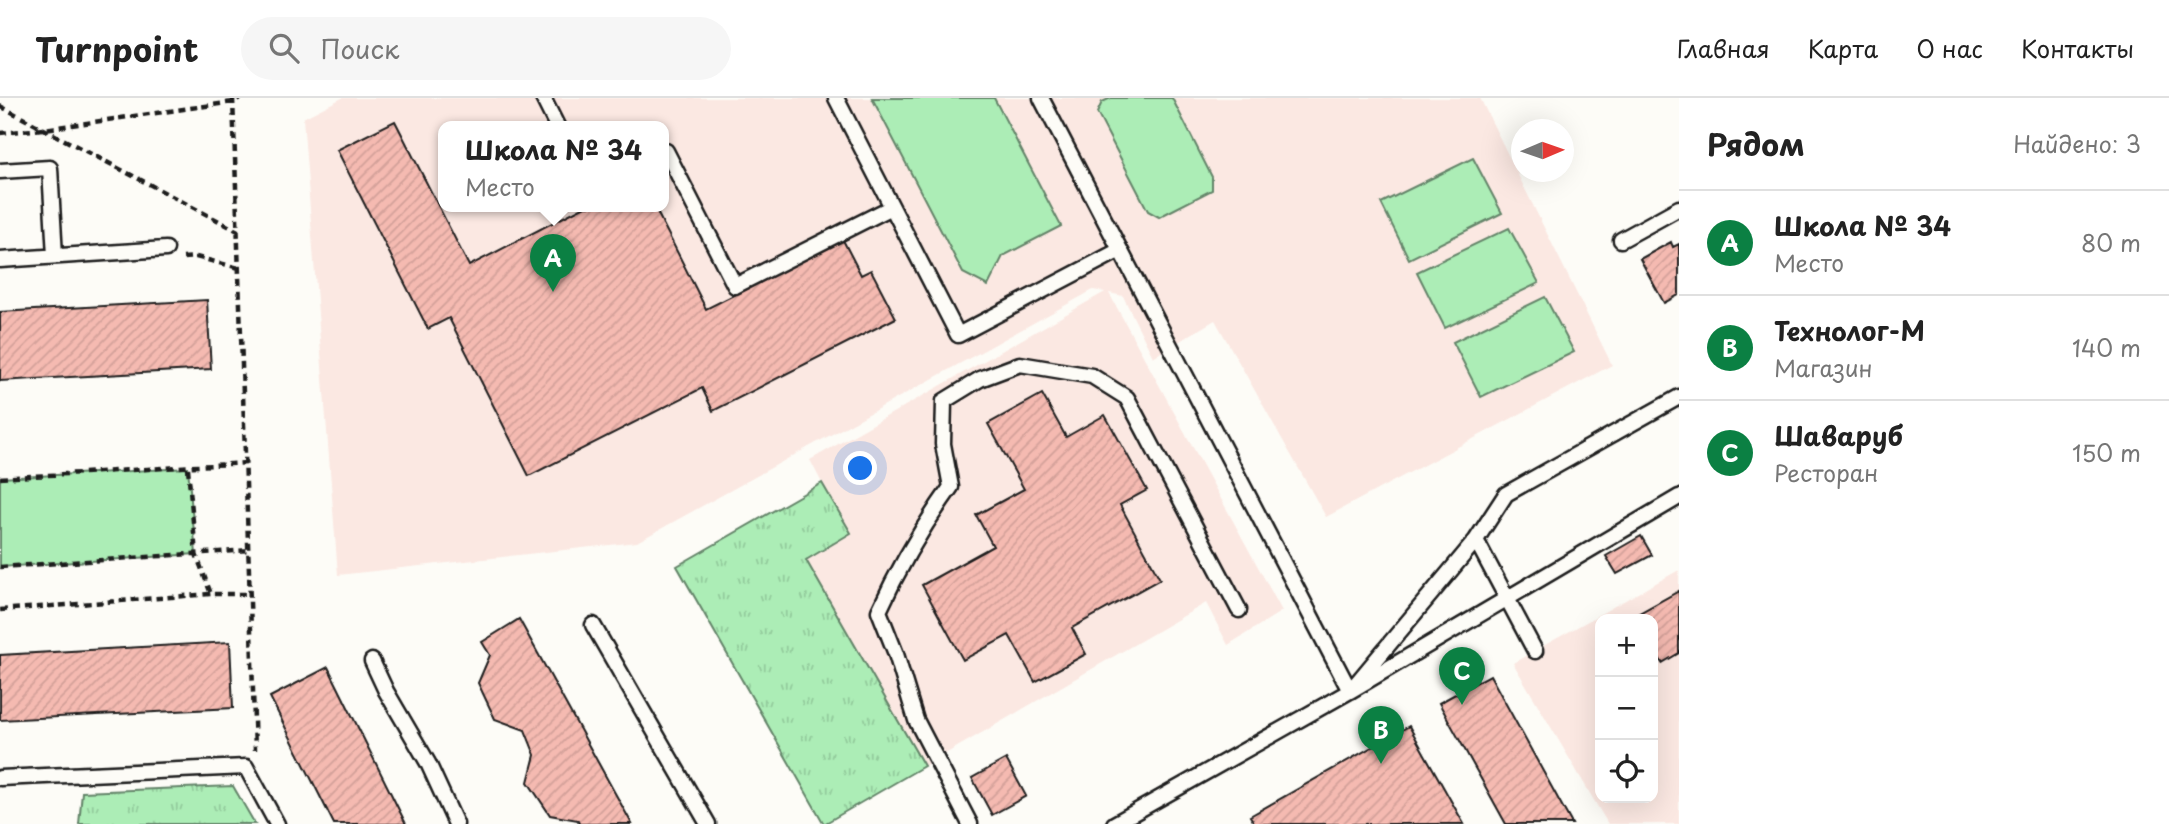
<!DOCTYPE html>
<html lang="ru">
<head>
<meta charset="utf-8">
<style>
  :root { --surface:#fff; --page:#f6f6f6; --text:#222; --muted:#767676; --line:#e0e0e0; --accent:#0b8043 }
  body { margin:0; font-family:"Playpen Sans",sans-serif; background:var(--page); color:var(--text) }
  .controls { position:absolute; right:21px; bottom:21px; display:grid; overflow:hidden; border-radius:14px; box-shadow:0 7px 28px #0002 }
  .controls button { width:63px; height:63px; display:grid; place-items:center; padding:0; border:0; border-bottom:2px solid var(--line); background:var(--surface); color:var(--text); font:35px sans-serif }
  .compass { position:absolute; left:1511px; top:21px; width:63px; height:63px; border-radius:50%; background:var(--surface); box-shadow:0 7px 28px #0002; rotate:88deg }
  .you { position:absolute; left:861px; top:371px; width:24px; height:24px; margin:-18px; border:5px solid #fff; border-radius:50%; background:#1a73e8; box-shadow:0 0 0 10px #1a73e833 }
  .badge { display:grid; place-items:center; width:46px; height:46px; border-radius:50%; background:var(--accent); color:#fff; font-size:23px; font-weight:700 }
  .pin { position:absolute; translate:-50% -58px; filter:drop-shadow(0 2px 4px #0008) }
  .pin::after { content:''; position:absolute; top:37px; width:24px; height:21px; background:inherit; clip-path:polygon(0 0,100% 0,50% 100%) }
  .popup { position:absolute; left:438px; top:23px; width:231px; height:91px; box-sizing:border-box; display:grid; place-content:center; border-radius:14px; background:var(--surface); filter:drop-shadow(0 2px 5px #0005); font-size:23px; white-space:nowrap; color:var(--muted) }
  .popup b { font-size:26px; color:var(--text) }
  .popup::after { content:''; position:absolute; left:50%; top:100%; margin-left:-14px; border:14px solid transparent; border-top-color:var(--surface) }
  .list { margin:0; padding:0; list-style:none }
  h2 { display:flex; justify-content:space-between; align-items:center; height:91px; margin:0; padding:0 28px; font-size:30px }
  h2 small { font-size:23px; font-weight:400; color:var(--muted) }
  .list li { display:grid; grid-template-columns:46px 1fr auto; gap:21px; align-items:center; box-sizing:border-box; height:105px; padding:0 28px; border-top:2px solid var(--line) }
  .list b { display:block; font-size:26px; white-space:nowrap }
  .list p { margin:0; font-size:23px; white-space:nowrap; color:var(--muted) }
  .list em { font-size:23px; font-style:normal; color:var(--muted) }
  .icon { flex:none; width:38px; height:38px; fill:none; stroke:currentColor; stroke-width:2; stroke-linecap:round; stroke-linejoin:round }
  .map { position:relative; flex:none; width:1679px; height:726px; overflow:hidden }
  header { display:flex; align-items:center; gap:42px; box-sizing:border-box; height:98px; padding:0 35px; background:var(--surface); border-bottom:2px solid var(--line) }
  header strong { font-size:33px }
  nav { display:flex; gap:38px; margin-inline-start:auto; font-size:24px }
  .search { width:490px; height:63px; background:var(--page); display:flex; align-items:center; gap:18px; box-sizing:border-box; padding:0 24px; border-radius:38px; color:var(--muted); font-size:26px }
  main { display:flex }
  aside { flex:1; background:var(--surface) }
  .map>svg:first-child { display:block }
  .built { fill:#fbe8e2; fill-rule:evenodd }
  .grass { fill:url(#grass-tufts); stroke:#648469; stroke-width:2 }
  .pitch { fill:#acedb6; stroke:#648469; stroke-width:2 }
  .building { fill:url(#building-hatch); stroke:#1c1c1c; stroke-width:2 }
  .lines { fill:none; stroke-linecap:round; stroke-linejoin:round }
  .service-casing { stroke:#1c1c1c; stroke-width:19 }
  .path { stroke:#1c1c1c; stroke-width:4.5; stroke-dasharray:7 5; stroke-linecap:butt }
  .service { stroke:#fdfcf7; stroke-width:14 }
</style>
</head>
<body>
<header>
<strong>Turnpoint</strong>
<div class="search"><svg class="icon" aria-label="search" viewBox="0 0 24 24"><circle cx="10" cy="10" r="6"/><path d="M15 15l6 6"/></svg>Поиск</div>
<nav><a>Главная</a><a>Карта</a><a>О нас</a><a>Контакты</a></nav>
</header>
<main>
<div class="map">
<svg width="1679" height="726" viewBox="0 0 1679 726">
  <defs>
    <pattern id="grass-tufts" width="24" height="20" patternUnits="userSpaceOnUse" patternTransform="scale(1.75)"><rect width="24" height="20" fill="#acedb6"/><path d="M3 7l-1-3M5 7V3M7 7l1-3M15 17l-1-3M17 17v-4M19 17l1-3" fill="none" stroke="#93cb9c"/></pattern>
    <pattern id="building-hatch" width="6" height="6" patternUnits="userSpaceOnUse" patternTransform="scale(1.75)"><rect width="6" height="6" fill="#f5bab1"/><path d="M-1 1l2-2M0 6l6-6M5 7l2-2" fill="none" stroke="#d19f98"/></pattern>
  </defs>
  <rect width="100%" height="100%" fill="#fdfcf7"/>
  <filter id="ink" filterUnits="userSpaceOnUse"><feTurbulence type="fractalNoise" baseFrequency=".0143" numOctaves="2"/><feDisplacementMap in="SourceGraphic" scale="14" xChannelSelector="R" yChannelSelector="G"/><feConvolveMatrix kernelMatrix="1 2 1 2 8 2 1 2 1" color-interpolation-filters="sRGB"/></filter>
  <g filter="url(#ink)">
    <path class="built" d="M342,0h1138l132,267 -286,152 -111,-197 -62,37 -30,-61 -14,-3 173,318 -54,34 -22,-42 -382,221 -147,-258 145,-83 -12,-23 295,-168 -12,-2 -456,252 -299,33 -35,-457zM443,28h220v80h-220z
      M1679,472v254h-71l-95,-161zM1600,521h53v179h-53z"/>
    <path class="grass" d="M822,385l29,50 -45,27 118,206 -100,58 -147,-258z
      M233,688l22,38h-176l3,-32z"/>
    <path class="pitch" d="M872,0h122l67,128 -58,30 -15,30 -25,-13z
      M1111,0h61l40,79v13l-53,27 -11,-6 -51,-98 5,-11z
      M1473,60l29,55 -93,46 -28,-56z
      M1509,130l30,55 -94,45 -28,-56z
      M1545,199l29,55 -93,45 -28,-55z
      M188,370l8,86 -196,13v-89z"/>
    <path class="building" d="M395,23l74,145 116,-60h69l52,103 137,-69 18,35 10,-5 25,48 -183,93 -11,-23 -173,88 -80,-158 -21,11 -91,-179z
      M1671,144l2,5 6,-3v51l-15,8 -24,-44z
      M207,202l4,69 -211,12v-69z
      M1042,296l24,43 39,-22 42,75 -27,15 40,74 -88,49 14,26 -51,28 -26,-47 -46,25 -41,-75 71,-39 -17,-31 48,-26 -36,-65z
      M1641,438l11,19 -35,19 -11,-18z
      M1679,493v62l-17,10 -9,-17v-27h-15l-2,-4z
      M519,521l113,205h-53l-1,-4 -28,-5 -22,-33 7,-27 -10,-25 -30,-11 -17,-36 12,-28 -8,-13z
      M230,544l3,66 -233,12v-65z
      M328,569l78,157h-72l-64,-127z
      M1490,577l82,149h-66l-67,-121z
      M1409,628l55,98h-209l-5,-8z
      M1006,661l20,37 -34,19 -20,-37z"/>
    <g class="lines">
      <defs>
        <path id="service" d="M543,0l14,28
          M1041,0l309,593 329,-194
          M663,54l3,-1 69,135 157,-79 -56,-109
          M0,73l50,-3 5,88
          M892,109l66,128 162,-85
          M1621,142l58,-32
          M0,162l166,-11
          M1476,442l59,111
          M593,527l115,199
          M372,563l14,30 42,72 28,61
          M0,680l246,-11 31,57
          M970,726l-54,-104 -20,-66 -17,-43c20,-44 44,-85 72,-124l-8,-43 1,-43 36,-22 40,-15 72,12 35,22 112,212
          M1114,726l236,-133 126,-151 30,-46 173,-97"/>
      </defs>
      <use href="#service" class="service-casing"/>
      <path class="path" d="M233,0l22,652
        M0,8l238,125
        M0,35l44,-4 189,-27 7,-4
        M196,159l43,11
        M183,160l13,-1
        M188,370l8,86 15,40h39
        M0,380l246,-15
        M0,469l249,-17
        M0,512l211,-16"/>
      <use href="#service" class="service"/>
    </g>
  </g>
</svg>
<div class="controls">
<button>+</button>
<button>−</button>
<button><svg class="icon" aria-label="locate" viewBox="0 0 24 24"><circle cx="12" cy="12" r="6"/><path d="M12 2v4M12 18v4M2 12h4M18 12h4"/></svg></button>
</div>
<svg class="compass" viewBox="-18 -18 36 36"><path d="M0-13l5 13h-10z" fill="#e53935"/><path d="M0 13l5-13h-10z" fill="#767676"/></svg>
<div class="you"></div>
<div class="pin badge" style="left:553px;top:194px">A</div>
<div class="popup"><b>Школа № 34</b>Место</div>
<div class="pin badge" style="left:1381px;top:666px">B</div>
<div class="pin badge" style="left:1462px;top:607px">C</div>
</div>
<aside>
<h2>Рядом<small>Найдено: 3</small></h2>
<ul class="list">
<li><span class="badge">A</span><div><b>Школа № 34</b><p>Место</p></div><em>80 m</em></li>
<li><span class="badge">B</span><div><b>Технолог-М</b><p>Магазин</p></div><em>140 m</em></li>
<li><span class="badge">C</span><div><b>Шаваруб</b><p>Ресторан</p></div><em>150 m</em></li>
</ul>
</aside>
</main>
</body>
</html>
